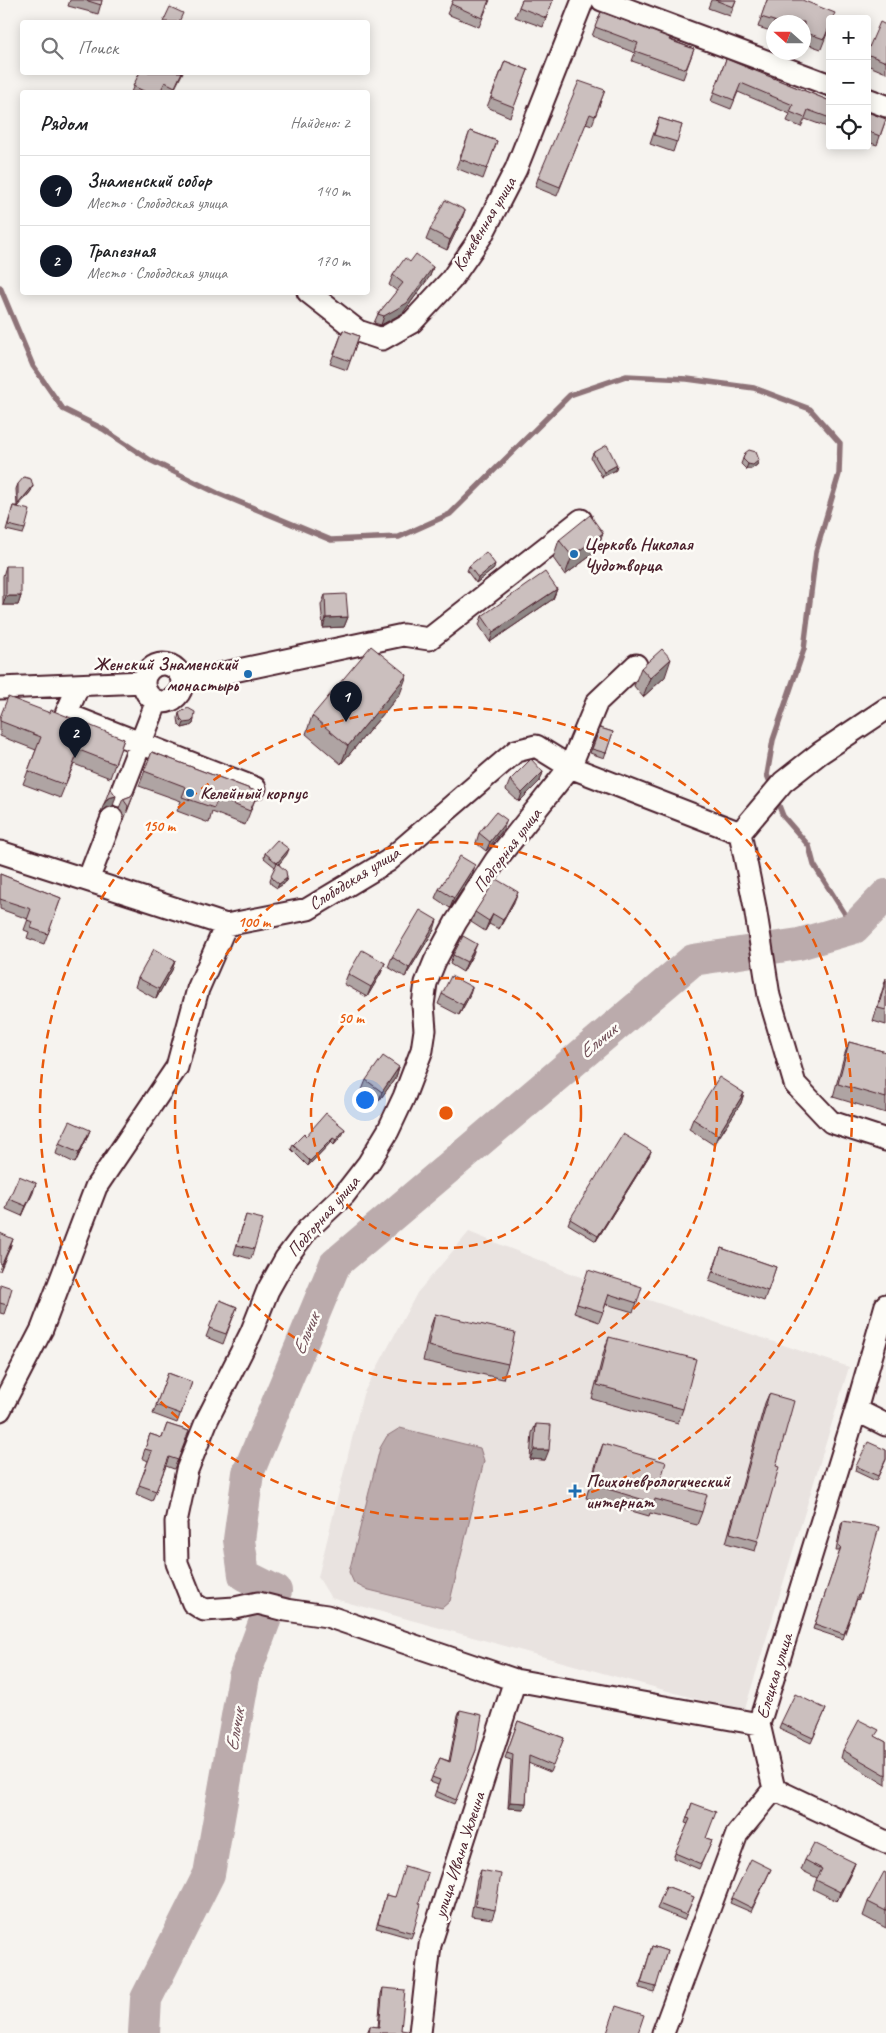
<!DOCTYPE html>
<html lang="ru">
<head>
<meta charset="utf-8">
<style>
  :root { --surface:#fff; --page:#f2f2f2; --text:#202124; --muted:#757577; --line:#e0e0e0; --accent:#111827 }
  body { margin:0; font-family:Caveat,sans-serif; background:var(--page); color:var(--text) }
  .controls { position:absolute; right:15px; top:15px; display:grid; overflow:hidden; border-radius:5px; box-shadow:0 2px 12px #0003 }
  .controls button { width:45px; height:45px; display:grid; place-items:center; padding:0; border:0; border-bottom:1px solid var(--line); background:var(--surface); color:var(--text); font:25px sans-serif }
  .compass { position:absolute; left:766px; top:15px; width:45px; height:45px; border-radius:50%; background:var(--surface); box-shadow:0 2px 12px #0003; rotate:291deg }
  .you { position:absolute; left:364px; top:1099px; width:18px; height:18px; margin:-12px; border:4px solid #fff; border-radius:50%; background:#1a73e8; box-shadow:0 0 0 8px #1a73e833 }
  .badge { display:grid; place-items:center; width:32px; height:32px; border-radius:50%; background:var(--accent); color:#fff; font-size:16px; font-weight:700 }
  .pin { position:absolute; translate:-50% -41px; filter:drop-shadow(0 1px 2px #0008) }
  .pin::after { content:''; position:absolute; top:26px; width:18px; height:15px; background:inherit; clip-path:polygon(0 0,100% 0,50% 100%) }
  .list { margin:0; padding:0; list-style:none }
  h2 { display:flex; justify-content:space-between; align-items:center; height:65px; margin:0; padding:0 20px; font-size:21px }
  h2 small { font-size:16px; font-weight:400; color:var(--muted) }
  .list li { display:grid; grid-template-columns:32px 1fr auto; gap:15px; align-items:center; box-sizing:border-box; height:70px; padding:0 20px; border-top:1px solid var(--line) }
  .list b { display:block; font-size:19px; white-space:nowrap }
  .list p { margin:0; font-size:16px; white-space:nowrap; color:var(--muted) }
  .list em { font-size:16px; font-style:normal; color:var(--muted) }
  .icon { flex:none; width:28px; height:28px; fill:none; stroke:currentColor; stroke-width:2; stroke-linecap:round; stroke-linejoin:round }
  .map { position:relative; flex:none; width:886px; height:2033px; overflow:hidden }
  .search { position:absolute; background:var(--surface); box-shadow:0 2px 12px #0003; left:20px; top:20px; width:350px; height:55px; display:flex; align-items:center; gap:12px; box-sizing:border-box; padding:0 18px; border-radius:5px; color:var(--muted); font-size:19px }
  .panel { position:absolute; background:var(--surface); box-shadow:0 2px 12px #0003; left:20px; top:90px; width:350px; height:205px; border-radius:5px }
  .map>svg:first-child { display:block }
  .built { fill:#e9e3e0 }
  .water { fill:#bbabac; stroke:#8e7378 }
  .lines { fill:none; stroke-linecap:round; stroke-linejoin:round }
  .stream { stroke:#8e7378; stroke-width:5.5 }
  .river { stroke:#bbabac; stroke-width:32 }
  .minor-casing { stroke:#4a1f2b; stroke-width:25 }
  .minor { stroke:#fdfcf7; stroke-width:21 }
  .wall { fill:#afa4a3; stroke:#4a1f2b }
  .shaded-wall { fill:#8e8685; stroke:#4a1f2b }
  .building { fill:#cbbfbe; stroke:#4a1f2b }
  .ring { fill:none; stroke:#e8590c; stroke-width:2.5; stroke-dasharray:9 6 }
  .poi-dot { fill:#1f6fb2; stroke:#fdfcf7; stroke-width:2 }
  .labels { text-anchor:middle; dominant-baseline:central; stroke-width:5; stroke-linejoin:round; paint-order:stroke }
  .street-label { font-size:18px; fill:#4a1f2b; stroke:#fdfcf7 }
  .poi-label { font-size:18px; font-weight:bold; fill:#4a1f2b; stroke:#fdfcf7; text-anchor:start }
  .water-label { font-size:19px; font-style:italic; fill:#725058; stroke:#fdfcf7 }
  .centre { fill:#e8590c; stroke:#fdfcf7; stroke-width:2.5 }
  .ring-label { font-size:15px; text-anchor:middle; font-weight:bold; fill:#e8590c; stroke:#fdfcf7; stroke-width:5; stroke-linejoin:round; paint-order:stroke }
</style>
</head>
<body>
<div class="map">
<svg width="886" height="2033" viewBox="0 0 886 2033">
  <rect width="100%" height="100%" fill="#f6f3ef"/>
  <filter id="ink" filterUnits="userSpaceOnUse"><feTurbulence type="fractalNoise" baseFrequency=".02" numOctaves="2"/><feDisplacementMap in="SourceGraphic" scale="10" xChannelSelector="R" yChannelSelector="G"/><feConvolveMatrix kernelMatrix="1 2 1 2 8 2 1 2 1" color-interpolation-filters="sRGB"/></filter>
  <g filter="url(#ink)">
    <path class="built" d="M469,1232l114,46 266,89 -105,345 -413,-114 -13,-21 45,-183 54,-101z"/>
    <path class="water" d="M400,1428l80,20 4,13 -34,140 -8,7 -77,-19 -11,-6 -5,-11 31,-124 7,-12z"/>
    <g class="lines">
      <path class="stream" d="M0,287l33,79 30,43 40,20 47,31 67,33 114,47 68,-3 51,-23 120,-119 56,-19 61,3 67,9 56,21 30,34 -1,31 -23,78 -12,97 -31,91 -6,35 5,12
        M776,798l7,18 26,30 5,19 40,63"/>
      <path class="river" d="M144,2033l2,-34 63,-125 35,-197 32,-86 -32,-16 -5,-35 9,-67 87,-209 358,-304 106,-16 55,-16 32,-33"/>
      <defs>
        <path id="minor" d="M602,0l228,85
          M867,99l19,7
          M308,292l50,39 24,8 30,-17 39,-42 31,-45 34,-66 67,-169
          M144 683a19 19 0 1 1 38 0a19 19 0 1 1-38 0Z
          M636,665l-39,37 -27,65 -74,93 -40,62 -21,39 -9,22 -3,22 2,25 -3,20 -18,47 -16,34 -20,33 -24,31 -36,34 -22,29 -18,32 -17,43 -44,87 -20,50 -11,52 1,41 16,40 11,7 31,-2 23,-5 28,7 41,6 188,64 244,44
          M182,682l221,-47 26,4 152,-119
          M79,685l-13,29 189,74
          M0,688l144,-6
          M120,796l37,-95
          M740,833l43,-51 37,-29 66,-44
          M0,852l226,73 82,-16 80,-48 128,-110 20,-5 34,21 170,66 15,74 14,89 26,88 36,38 55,18
          M88,880l24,-62
          M0,1410l42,-81 54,-142 81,-120 21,-78 28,-64
          M856,1410l30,15
          M774,1789l112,53
          M420,2033l10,-88 85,-265
          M663,2033l74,-199 37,-45 -15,-65 97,-314 30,-105"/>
      </defs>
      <use href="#minor" class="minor-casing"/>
      <use href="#minor" class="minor"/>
    </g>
    <path class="wall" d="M70,0h32l-4,14 -30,-8z
      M453,0h37l-11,27 -32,-13z
      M522,0h31l-10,27 -28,-10z
      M711,0h25l-6,16 -22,-8z
      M767,0l63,26 -9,23 -17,-6v-21h-30v10l-16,-5z
      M601,12l93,37 -11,30 -51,-18 3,-8 -43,-17z
      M886,25v48l-19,-8v-13z
      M726,59l104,42v27l-25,-9 -4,8 -14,-6 3,-7 -52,-22 -7,17 -20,-8z
      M505,61l23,9 -18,47 -23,-10z
      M140,72h43l-10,20h-42z
      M605,90l-13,35 -6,-2 -29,73 -22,-9 3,-9z
      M867,112l19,7 -9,26 -10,-3z
      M659,118l23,7 -9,27 -23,-8z
      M470,131l27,10 -14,38 -27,-11z
      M462,219l-15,31 -21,-10 4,-10z
      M410,262l23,5 -3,9 -27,37 -22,12 -7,-2 4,-9 19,-23 -8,-6 4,-10z
      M343,330l16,6 -12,34 -17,-6z
      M593,453l23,17 -14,7 -11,-19z
      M745,453l14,7 -2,5 -6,4h-5l-5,-5z
      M18,484l15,2 -2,5 -13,16 7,22 -2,5 -17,-4 7,-24h4l-1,-17z
      M603,533l-7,19 -31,23 -12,-17 6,-18z
      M6,566l15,30 -3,9h-15v-29z
      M469,566l25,3 -18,14 -9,-12z
      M557,589l-4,10 -63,43 -11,-17 3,-9z
      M325,595l23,22 -4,10 -21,1 -2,-23z
      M641,668l24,9 -22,20 -9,-11z
      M400,694l-59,70 -35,-30 6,-18z
      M50,713l74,26 -14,39 -36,-14 -14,34 -37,-14 13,-34 -36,-14v-19z
      M179,713l15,6 -1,5 -3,2 -8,2 -3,-3 -1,-7z
      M600,728l13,4 -9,26 -14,-5z
      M152,752l106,40 -13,33 -33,-13 -3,11 -32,-12 4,-10 -42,-15z
      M543,772l-3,9 -21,21 -13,-12 4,-10z
      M135,791l-11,29v-4l-5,-8 4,-9 8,-3z
      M503,830l-17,21 -10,-8 3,-10z
      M265,853l22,1 -8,10 8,14 -2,5 -8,5 -6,-4 -1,-4 5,-13 -11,-9z
      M475,865l-3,10 -22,33 -15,-10 4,-9z
      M0,874l61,24 -17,46 -17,-6 2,-6 -5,-2 4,-11 -28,-10z
      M514,902l-15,27 -10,-5 -4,7 -14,-9 4,-10z
      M434,930l-29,47 -17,-10 4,-10z
      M473,954l-10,18 -13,-8 3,-9z
      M175,961l-3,9 -16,29 -21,-12 3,-9z
      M385,963l-4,10 -14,24 -23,-13 4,-10z
      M886,978v47l-13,-4z
      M442,994l27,3 -10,18 -21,-11z
      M849,1042l37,10v61l-53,-16 11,-41z
      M399,1067l-3,10 -17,24 -17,-11 4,-10z
      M744,1093l-3,10 -27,42 -25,-16 4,-10z
      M90,1130l-4,10 -11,23 -19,-9 3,-10z
      M343,1134l-9,11 -3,-3 -23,24 -17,-17 2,-4 13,-9z
      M651,1151l-2,5 -53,85 -28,-17 2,-5z
      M36,1183l-14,33 -16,-7 3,-10z
      M246,1215l8,34 -3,10 -17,-5z
      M721,1248l55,19 -12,34 -55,-20z
      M585,1279l52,24 -4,9 -27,-8 -7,18 -25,-9z
      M0,1284l7,21 -3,9 -4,-1z
      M220,1300l17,7 -14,37 -17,-7z
      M435,1314l73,50 -5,15 -80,-18 7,-33z
      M609,1337l74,72 -5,14 -86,-24 12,-48z
      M168,1373l24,9 -15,41 -24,-9z
      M769,1394l-11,147 -3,10 -29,-8 39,-140z
      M167,1424l22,7 -15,38 -8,-3 -14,35 -16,-7 12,-33 -6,-3 8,-24 12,4z
      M536,1424l9,36 -15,-1 2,-26z
      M603,1444l57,38 42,30 -5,13 -47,-12 -1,3 -63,-18 12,-41z
      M886,1450v10l-10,21 -21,-10 1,-5z
      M843,1521l17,74 -2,5 -1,-1 -14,40 -30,-10 27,-78h-4l5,-26z
      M826,1709l-15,34 -32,-15 2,-5z
      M460,1710l16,40 -22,54 -20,-8 4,-11 -8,-3 10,-24 9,3 9,-46z
      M518,1721l46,17 -14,34 -22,-9 -2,40 -2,6 -16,-1 3,-48 -6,-2z
      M876,1737l10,5v43l-45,-27 2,-8z
      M692,1803l14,35 6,2 -13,29 -26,-11 15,-34 -3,-1z
      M805,1860l50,3 -4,10 -14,28 -24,-12 4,-11 -16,-8z
      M771,1869l-20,43 -21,-9 2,-5z
      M481,1870l14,40 -3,9 -21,-3 6,-36z
      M886,1873v55l-23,-12 5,-14z
      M666,1886l28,11 -10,23 -27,-11z
      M386,1895l33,8 -6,30 -2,5 -35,-10z
      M652,1946l15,5 -13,41 -15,-4z
      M383,1988l18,42 6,3h-40l3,-7 8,1 3,-33z"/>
    <path class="shaded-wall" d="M465,210l-3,9 -15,31 3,-10z
      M433,267l-3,9 -27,37 -22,12 3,-9z
      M759,460l-2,5 -6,4h-5l2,-5z
      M617,465l-1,5 -14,7 2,-5z
      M33,486l-2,5 -14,17 1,-4z
      M603,533l-7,19 -31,23 7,-19z
      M495,564l-1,5 -18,14 2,-5z
      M557,589l-4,10 -63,43 3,-10z
      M6,596h15l-3,9h-15z
      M348,617l-4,10 -21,1 3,-10z
      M671,659l-6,18 -22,20 7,-19z
      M407,675l-7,19 -59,70 7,-18z
      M194,719l-1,5 -3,2 -8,2 2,-5z
      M543,772l-3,9 -21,21 3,-9z
      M116,796l-3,10 -8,2 -5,6 4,-10 4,-6z
      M507,820l-4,10 -17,21 4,-9z
      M289,849l-2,5 -11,14 1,-5z
      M475,865l-3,10 -22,33 4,-10z
      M287,878l-2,5 -8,5 2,-4z
      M518,892l-4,10 -15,27 4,-9z
      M493,914l-4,10 -4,7 4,-10z
      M437,920l-3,10 -29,47 4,-9z
      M477,944l-4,10 -10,18 4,-10z
      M175,961l-3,9 -16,29 3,-10z
      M385,963l-4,10 -14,24 4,-10z
      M472,987l-3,10 -10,18 4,-10z
      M399,1067l-3,10 -17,24 3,-9z
      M744,1093l-3,10 -27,42 4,-10z
      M345,1129l-2,5 -9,11 2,-5z
      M90,1130l-4,10 -11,23 4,-10z
      M333,1138l-2,4 -23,24 2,-5z
      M651,1151l-2,5 -53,85 2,-5z
      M36,1183l-3,10 -11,23 4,-10z
      M13,1239l-3,9 -10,23 2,-7z
      M534,1450h15l-4,10 -15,-1z
      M510,1802l16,1 -2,6 -16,-1z
      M855,1863l-4,10 -14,28 3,-9z"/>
    <path class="building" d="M85,0h17l-1,5z
      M453,0h36l-7,18 -31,-14z
      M522,0h31l-7,18 -27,-11z
      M715,0h21l-3,7z
      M767,0h35l33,13 -3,6h-2v6l-6,14 -20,-7v-10h-27l-16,-5z
      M170,7l13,6 -4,9h-16z
      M601,12l69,26 -1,2 25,9 -8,20 -51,-18 3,-8 -43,-16z
      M880,22l6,3v37l-19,-8v-2z
      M726,59l104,42v17l-22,-8 -3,8 -15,-6 3,-7 -52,-22 -7,17 -20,-8z
      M505,61l23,9 -14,37 -23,-9z
      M140,72h42l-7,15 -10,-5 -5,10h-14l-13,-6z
      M579,81l26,9 -10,26 -5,-2 -30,73 -22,-9z
      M867,112l19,7 -6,17 -13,-5z
      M659,118l23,7 -5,17 -23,-7z
      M470,131l27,10 -10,28 -27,-10z
      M445,200l20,10 -15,30 -20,-10z
      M416,254l17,13 -26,36 -23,13 -6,-2 25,-31 -10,-8 12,-17 5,4z
      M343,330l16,6 -9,25 -16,-6z
      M607,445l10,20 -13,7 -11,-19z
      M749,450l7,2 3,8 -6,5 -5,-1 -5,-5 2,-6z
      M24,477l7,2 2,7 -15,18v-20z
      M13,506l17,4 -5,19 -17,-4z
      M590,515l13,18 -31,23 -13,-16z
      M486,552l9,12 -17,14 -9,-12z
      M6,566h15v30h-15z
      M545,572l12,17 -64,43 -11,-16z
      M346,594l2,23 -22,1 -1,-23z
      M371,646l36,29 -59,71 -36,-30z
      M662,649l9,10 -21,19 -9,-10z
      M8,697l42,16 1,-3 73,29 -9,25 -36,-14 -14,35 -37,-14 13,-34 -41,-16v-4z
      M188,708l7,4 -1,7 -3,3 -7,1 -3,-3 -2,-7z
      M600,728l13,4 -7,21 -14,-4z
      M152,752l106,40 -8,19 -32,-13 -4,10 -32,-11 4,-10 -42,-16z
      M531,759l12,13 -21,21 -12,-13z
      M112,783l-1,6 5,7 -8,2 -4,6z
      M135,791l-8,20 1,-5 -5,-7 8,-3z
      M496,812l11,8 -17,22 -11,-9z
      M277,840l12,9 -12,14 -12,-10z
      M460,856l15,9 -21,33 -15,-9z
      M277,863l9,8 1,7 -8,6 -6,-5 -2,-4z
      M0,874l61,24 -13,36 -17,-6 2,-6 -6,-2 4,-11 -31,-10z
      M496,879l22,13 -15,28 -10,-6 -4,7 -14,-9z
      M420,910l17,10 -28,48 -17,-11z
      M463,936l14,8 -10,18 -14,-7z
      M154,949l21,12 -16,28 -21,-11z
      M362,950l23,13 -14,24 -23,-13z
      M451,976l21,11 -9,18 -21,-11z
      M886,980v30l-8,-2z
      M849,1042l37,10v46l-48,-14z
      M383,1056l16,11 -17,25 -16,-12z
      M719,1077l25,16 -26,42 -25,-16z
      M326,1113l19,16 -9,11 -3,-2 -23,23 -17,-16 11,-11 2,2z
      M70,1121l20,9 -11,23 -20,-9z
      M623,1134l28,17 -53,85 -28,-17z
      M19,1176l17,7 -10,23 -17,-7z
      M246,1215l17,4 -9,30 -17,-4z
      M0,1233l13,6 -11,25 -2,-1z
      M721,1248l55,19 -8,24 -55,-19z
      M588,1270l54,17 -5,16 -28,-9 -6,18 -26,-8z
      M0,1284l12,4 -5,17 -7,-2z
      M220,1300l17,7 -11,27 -17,-6z
      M435,1314l80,18 -7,32 -80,-18z
      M609,1337l87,22 -13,50 -86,-24z
      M168,1373l24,9 -11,32 -25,-9z
      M769,1394l25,7 -18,65 3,1 -21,74 -28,-8z
      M167,1424l22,7 -11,29 -9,-3 -13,34 -17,-6 13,-34 -7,-2 5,-15 12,4z
      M536,1424l15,1 -2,25h-15z
      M868,1442l18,8v9l-8,17 -22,-10z
      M603,1444l63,18 -6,20 47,13 -5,17 -47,-13 -1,4 -63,-19z
      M843,1521l36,6 -19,68h-2l-14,39 -29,-10 26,-77 -3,-1z
      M795,1694l31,15 -13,29 -32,-15z
      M460,1710l22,5 -6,35 -20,50 -20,-9 4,-11 -8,-3 8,-19 10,4z
      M859,1720l20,10 -4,6 11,6v33l-43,-25z
      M518,1721l46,17 -11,28 -24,-10 -3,47 -16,-1 3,-48 -6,-2z
      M692,1803l24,9 -10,26 6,2 -11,24 -26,-11 15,-34 -3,-1z
      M814,1843l41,20 -15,29 -24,-12 6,-11 -17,-9z
      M751,1859l20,10 -19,39 -20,-10z
      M405,1866l23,7 -9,30 2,1 -8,29 -35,-10 8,-28 9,2z
      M481,1870l20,4 -6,36 -20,-4z
      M884,1872l2,1v38l-18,-9z
      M666,1886l28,11 -8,18 -27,-11z
      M652,1946l15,5 -11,36 -15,-4z
      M383,1988l22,2 -4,40 6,1v2h-38l1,-7 9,1z
      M616,2006l28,9 -6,18h-31z"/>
  </g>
  <g class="ring">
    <circle cx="446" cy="1113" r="135"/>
    <circle cx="446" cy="1113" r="271"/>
    <circle cx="446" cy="1113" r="406"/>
  </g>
  <g class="poi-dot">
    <circle cx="574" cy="554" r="5"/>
    <circle cx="248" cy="674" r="5"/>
    <circle cx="190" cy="793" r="5"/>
    <path d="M572.5 1483.5h5v5h5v5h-5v5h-5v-5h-5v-5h5z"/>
  </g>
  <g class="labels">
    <g class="street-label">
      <text transform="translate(484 224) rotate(-59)">Кожевенная улица</text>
      <text transform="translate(507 850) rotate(-53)">Подгорная улица</text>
      <text transform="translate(354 878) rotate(-32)">Слободская улица</text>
      <text transform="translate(323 1216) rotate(-49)">Подгорная улица</text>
      <text transform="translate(774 1676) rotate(-73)">Елецкая улица</text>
      <text transform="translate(459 1855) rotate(-72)">улица Ивана Уклеина</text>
    </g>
    <g class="poi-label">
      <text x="584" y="544">Церковь Николая<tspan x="584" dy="21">Чудотворца</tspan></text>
      <text x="238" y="664" text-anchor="end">Женский Знаменский<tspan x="238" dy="21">монастырь</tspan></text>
      <text x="200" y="793">Келейный корпус</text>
      <text x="586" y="1481">Психоневрологический<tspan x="586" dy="21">интернат</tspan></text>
    </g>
    <g class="water-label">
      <text transform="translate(598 1041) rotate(-40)">Ельчик</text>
      <text transform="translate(306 1334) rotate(-67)">Ельчик</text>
      <text transform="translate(235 1730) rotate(-80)">Ельчик</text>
    </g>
  </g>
  <circle cx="446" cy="1113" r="8" class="centre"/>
  <g class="ring-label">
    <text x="159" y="831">150 m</text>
    <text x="254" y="927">100 m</text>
    <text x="351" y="1023">50 m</text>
  </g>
</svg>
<div class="controls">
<button>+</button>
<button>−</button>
<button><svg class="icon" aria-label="locate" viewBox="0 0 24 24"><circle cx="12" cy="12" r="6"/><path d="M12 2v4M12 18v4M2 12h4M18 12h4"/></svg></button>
</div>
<svg class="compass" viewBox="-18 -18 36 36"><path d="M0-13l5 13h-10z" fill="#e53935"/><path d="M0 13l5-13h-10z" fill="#757577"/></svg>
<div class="you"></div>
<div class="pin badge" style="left:346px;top:722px">1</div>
<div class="pin badge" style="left:75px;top:758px">2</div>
<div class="search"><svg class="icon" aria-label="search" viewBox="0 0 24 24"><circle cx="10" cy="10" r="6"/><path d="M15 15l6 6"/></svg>Поиск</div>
<section class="panel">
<h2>Рядом<small>Найдено: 2</small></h2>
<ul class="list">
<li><span class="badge">1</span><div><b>Знаменский собор</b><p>Место · Слободская улица</p></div><em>140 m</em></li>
<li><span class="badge">2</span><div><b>Трапезная</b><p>Место · Слободская улица</p></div><em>170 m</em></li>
</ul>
</section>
</div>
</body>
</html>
